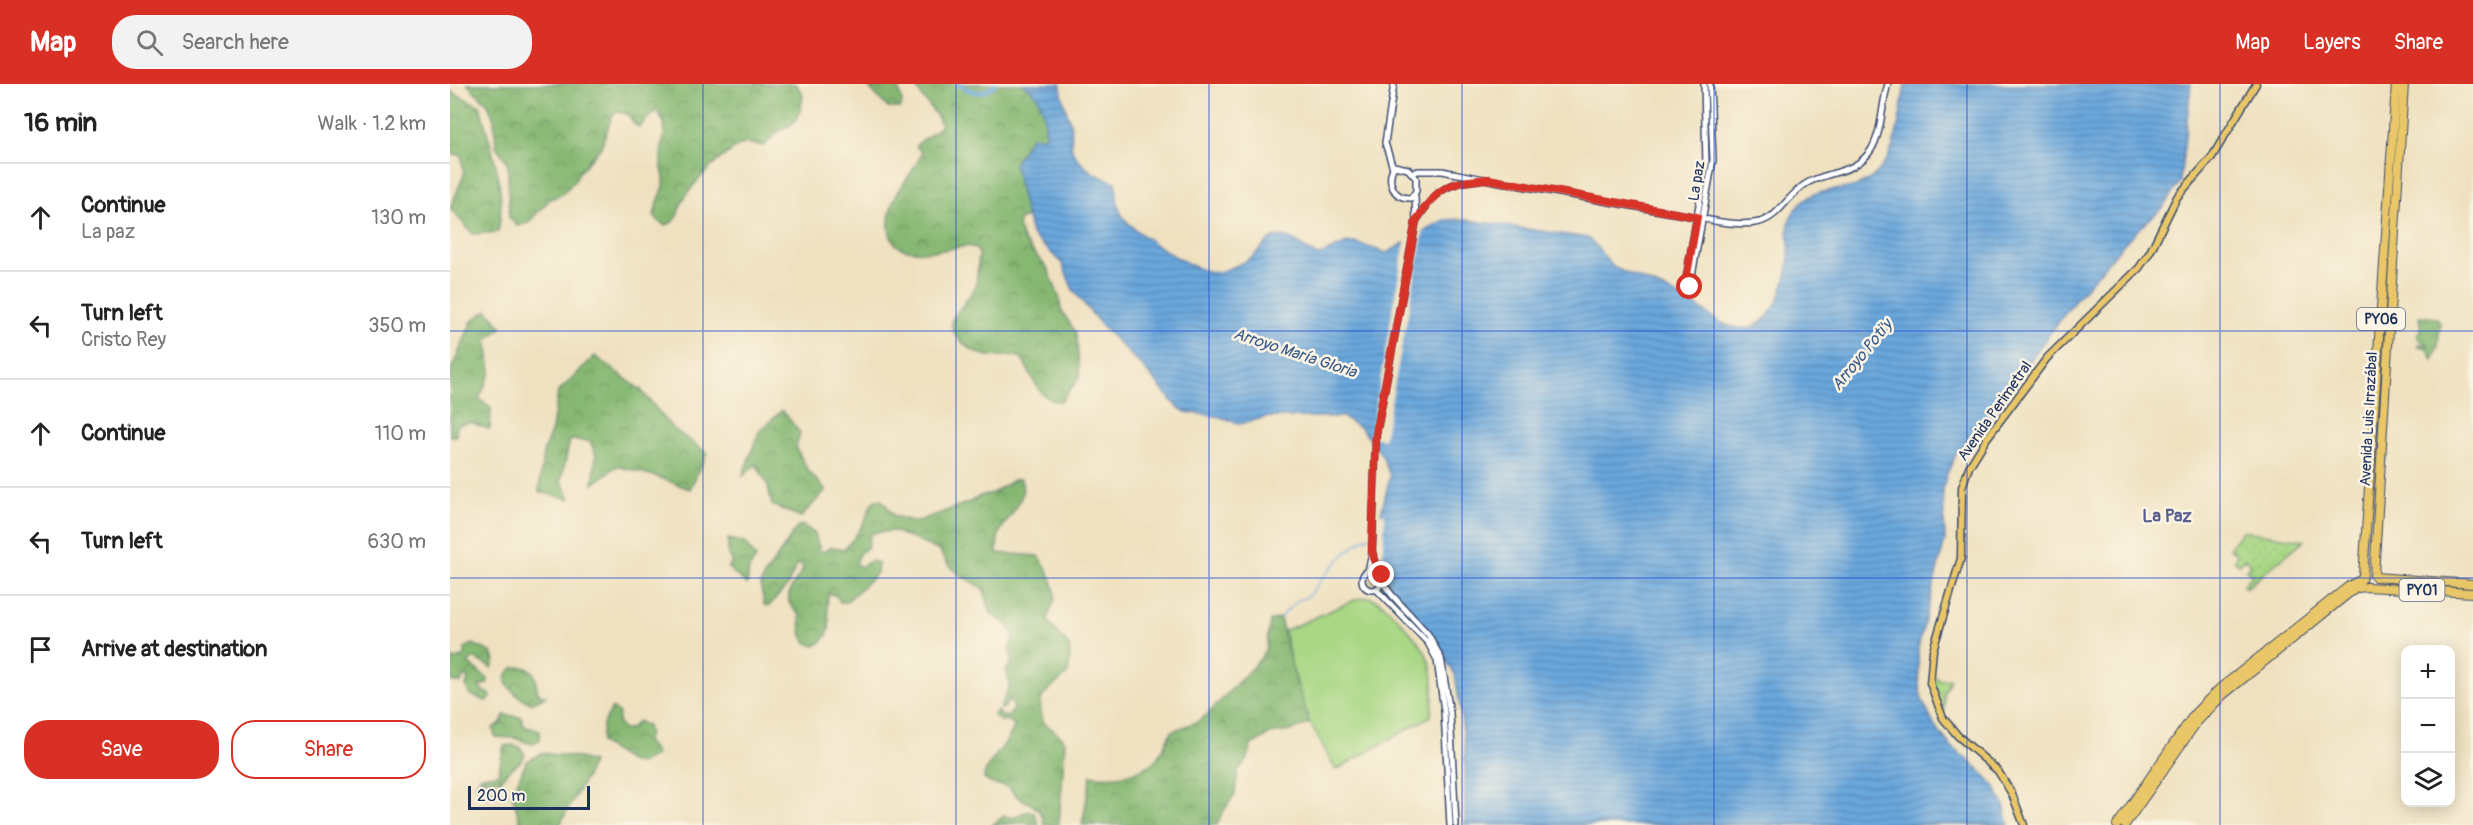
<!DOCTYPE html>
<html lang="en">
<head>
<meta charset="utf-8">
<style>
  :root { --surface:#fff; --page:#f2f2f2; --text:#222; --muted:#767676; --line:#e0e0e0; --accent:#d93025 }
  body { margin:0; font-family:Pangolin,sans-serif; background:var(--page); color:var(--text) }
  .controls { position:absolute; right:18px; bottom:18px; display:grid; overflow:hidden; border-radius:12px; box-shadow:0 3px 15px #0003 }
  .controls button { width:54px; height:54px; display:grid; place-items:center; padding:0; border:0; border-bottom:2px solid var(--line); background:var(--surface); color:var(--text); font:30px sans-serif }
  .scale { position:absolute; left:18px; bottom:15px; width:122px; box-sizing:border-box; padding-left:6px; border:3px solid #1b2f5e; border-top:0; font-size:16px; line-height:21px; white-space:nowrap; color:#1b2f5e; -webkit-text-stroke:4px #fcf5e5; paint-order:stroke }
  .stop { position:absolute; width:18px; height:18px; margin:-14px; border:4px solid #d93025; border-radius:50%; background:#fff }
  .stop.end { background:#d93025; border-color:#fff; box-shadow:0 2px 6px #0008 }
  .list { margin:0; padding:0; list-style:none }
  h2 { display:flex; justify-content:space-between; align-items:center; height:78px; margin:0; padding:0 24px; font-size:26px }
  h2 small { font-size:20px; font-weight:400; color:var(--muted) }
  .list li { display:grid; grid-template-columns:39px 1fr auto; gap:18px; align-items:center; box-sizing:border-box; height:108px; padding:0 24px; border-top:2px solid var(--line) }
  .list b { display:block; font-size:22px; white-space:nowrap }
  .list p { margin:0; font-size:20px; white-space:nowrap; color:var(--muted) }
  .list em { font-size:20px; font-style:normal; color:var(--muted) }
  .actions { display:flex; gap:12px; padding:18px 24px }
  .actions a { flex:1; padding:14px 0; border:2px solid var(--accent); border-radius:24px; text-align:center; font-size:21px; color:var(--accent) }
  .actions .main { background:var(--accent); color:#fff }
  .icon { flex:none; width:33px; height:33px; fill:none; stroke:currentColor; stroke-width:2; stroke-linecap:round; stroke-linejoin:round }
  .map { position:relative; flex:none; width:2023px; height:741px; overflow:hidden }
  header { display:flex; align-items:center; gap:36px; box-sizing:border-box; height:84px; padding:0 30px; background:var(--accent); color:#fff }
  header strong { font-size:28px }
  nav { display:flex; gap:33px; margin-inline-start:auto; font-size:21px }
  .search { width:420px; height:54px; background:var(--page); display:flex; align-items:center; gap:15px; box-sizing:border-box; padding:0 21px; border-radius:24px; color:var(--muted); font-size:22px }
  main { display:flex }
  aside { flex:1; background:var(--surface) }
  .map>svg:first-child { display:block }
  .grass { fill:url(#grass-dots); stroke:#628371; stroke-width:1.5 }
  .forest { fill:url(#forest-crowns); stroke:#507468; stroke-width:1.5 }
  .park { fill:#a9d784; stroke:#628371; stroke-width:1.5 }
  .garden { fill:url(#garden-furrows); stroke:#628371; stroke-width:1.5 }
  .water { fill:url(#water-rules); stroke:#436b9d; stroke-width:1.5 }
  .pier { fill:#efe1c0 }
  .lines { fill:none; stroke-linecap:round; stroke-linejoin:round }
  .stream { stroke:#6ba7dc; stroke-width:1.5 }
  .canal { stroke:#6ba7dc; stroke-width:4.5 }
  .minor-casing { stroke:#3b4a6d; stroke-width:8 }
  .major-casing { stroke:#3b4a6d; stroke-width:9 }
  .highway-casing { stroke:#3b4a6d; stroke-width:10 }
  .minor { stroke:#fff; stroke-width:5 }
  .major { stroke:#e9c769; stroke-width:6 }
  .highway { stroke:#e9c769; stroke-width:8 }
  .route { stroke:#d93025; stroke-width:8 }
  .grid { fill:none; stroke:#1d4ed8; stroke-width:1.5; stroke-opacity:0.55 }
  .labels { text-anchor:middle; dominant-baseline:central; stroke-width:5; stroke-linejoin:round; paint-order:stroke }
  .shield { fill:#fcf5e5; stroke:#5e6a86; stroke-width:1.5 }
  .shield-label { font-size:14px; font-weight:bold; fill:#1b2f5e }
  .street-label { font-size:15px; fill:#1b2f5e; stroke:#fcf5e5 }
  .water-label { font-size:16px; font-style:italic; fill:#37598a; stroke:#fcf5e5 }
  .quarter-label { font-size:18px; font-weight:bold; fill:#585d8e; stroke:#fcf5e5 }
</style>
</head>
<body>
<header>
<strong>Map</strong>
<div class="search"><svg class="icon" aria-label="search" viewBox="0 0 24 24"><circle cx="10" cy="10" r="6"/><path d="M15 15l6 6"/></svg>Search here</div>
<nav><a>Map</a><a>Layers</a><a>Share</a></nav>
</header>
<main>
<aside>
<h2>16 min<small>Walk · 1.2 km</small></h2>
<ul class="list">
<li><svg class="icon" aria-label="ahead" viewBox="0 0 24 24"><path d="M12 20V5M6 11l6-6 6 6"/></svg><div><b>Continue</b><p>La paz</p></div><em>130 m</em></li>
<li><svg class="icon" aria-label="left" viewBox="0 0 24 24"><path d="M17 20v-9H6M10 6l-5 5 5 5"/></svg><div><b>Turn left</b><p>Cristo Rey</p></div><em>350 m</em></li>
<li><svg class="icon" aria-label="ahead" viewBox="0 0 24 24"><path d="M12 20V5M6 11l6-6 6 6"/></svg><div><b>Continue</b></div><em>110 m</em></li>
<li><svg class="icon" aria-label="left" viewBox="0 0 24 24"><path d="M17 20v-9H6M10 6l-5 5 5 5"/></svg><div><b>Turn left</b></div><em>630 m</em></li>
<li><svg class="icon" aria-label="arrive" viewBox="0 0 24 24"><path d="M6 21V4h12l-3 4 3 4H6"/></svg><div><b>Arrive at destination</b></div></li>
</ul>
<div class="actions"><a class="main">Save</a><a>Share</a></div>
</aside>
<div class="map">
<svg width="2023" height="741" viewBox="0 0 2023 741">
  <defs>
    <pattern id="grass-dots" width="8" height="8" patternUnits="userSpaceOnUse" patternTransform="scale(1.5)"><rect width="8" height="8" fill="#a9d784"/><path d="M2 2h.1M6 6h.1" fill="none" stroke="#91b974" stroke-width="1.8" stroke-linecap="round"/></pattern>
    <pattern id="forest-crowns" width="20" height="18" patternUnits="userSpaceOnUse" patternTransform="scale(1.5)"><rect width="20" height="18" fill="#86b872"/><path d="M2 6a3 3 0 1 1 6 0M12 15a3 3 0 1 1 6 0" fill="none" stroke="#6d9661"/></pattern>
    <pattern id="garden-furrows" width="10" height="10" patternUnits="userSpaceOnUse" patternTransform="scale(1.5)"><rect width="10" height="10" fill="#a9d784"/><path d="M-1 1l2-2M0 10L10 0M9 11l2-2" fill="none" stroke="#91b974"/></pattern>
    <pattern id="water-rules" width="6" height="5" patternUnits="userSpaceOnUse" patternTransform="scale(1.5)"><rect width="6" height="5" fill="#6ba7dc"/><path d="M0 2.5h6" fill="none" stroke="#5788b6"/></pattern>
  </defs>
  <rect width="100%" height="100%" fill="#fcf5e5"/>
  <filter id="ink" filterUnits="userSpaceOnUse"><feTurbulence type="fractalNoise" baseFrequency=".0167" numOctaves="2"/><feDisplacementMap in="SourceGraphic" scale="12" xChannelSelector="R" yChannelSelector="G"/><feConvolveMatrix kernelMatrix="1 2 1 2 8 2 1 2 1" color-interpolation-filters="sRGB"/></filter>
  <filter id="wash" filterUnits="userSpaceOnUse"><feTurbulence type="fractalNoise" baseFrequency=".008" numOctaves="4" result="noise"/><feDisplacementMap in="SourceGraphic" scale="24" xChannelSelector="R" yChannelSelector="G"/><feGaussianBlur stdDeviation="1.35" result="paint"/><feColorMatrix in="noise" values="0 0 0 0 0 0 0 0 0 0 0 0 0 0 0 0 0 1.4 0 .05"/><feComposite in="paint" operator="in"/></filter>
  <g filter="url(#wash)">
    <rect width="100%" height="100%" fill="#efe1c0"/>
    <path class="grass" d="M1792,447l62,9 -58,48 -3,-2 10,-12 -7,-4 5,-6 -7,-5 -5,5 -5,-4 3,-6 -8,-6z"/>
    <path class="forest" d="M17,0h329l7,11 -2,14 -7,14 -17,9 -13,14 -18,-3 -6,2c-19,11 -43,33 -55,52 -8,11 -5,26 -21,28l-10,-8c1,-12 7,-20 10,-31 2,-10 -4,-18 -3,-28 0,-20 11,-30 -5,-48l-17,17 -5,-3 -6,-10 -11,-2 -5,4 -11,31 -22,25 -3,7 -14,15 -12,5 -22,24 -11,3 -8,-9 -1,-50 -2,-7 -10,-14 -2,-26 -6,-16z
      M416,0h31l5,17 -1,7h-13z
      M465,0h126l10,30 -18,102 -13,3 -2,7 5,14 25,29 11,28 2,13 15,23 4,44 -19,24c-25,1 -28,-29 -41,-44 -10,-3 -19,0 -29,-1 -17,-1 -42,-19 -39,-37l24,-32 3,-33 -3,-6c-13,-5 -27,3 -41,3 -10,1 -29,1 -37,-5 -14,-10 -9,-35 -3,-48 8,-16 20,-28 27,-45l-6,-7c7,-9 18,-11 25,-21 -5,-15 -20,-25 -26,-41z
      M0,7l30,15c10,41 28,83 18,126l-25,2 -23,-26 14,-33 -3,-20 -11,-1z
      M37,226l15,17 -15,13 4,32 -12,27 12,9 -1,19 -1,2 -19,-7 -13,3 -1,11h-6v-63l22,-52z
      M1969,232l18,2 3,5 -2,23 -5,14 -5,-11 -9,-2 -1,-3 10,1 -10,-7v-5l3,-2z
      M145,272l46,34 30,37 36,26 -17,36 -35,-13 -38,-10 -24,18 3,-29 -6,-14 -20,-1 -9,40 9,19 -31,-7 4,-39 9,-24 6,-37z
      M332,326l18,23 -4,15 13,24 17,18 -25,27 -29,-12 -4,-19 -12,-22 -14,13 17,-45z
      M565,395h6c8,22 -14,37 -22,55 -2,6 -2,13 -2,19l42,3c7,10 17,29 16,42 -1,8 -7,14 -7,23 17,26 26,15 20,52 -19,20 -35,18 -24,50l16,12 5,7 -6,83h-15c-1,-18 -13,-20 -26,-28 -5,-3 -7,-7 -11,-11l-15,-2 -8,-5c-1,-15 26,-34 30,-54l-6,-5 -8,1 -6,-6 3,-4 5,5c7,2 9,-2 12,-8l-4,-9 -6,9 -4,1 10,-25 -4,-14 7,-11 -4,-9 5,-15 -6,-10 -17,-11 -8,-26 -22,-12 -15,-14 -6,-11 -46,-20 -23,2 -4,15 -8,5 -3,10 4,4c7,-2 9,-9 18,-4l-1,10 -31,29h-6l-3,-6 -8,-3c-8,17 13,38 -14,53 -17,-4 -14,-18 -15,-31 -3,-4 -7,-6 -10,-11 -6,-10 8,-26 13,-34l-1,-5h-5l-10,21 -18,20 -5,-1c0,-10 -6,-17 -1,-27l35,-52h6l11,8 5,17 3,1 8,-5 12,2c7,-5 17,-19 21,-27 5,-8 4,-15 11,-22h7l12,16 22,6 54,-20 10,-6 13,-3z
      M278,455l17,4 11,15 -7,11 -2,15 -19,-16 5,-7 -5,-6z
      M830,534l12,49 18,56 -19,8 -21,3 -19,11 -4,16 -9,9 -3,24 -13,19 -5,12h-135l9,-50c20,4 49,0 64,-15 8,-7 11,-20 17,-29l25,-9 10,-7 54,-57 5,-10 4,-27z
      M23,560l18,8 4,8 -3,8 -18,-10 -6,5 20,16 -1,5 -8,2 5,6 6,2 1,4 -5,3 -16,-6 -4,-8 2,-9 -4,-2 -3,7 -11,-2v-21l12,-3 3,-3v-6z
      M72,583c17,3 12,12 16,26l8,3 -15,7c-11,-4 -18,-10 -25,-20l1,-9 6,-6z
      M162,624l7,5 -1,9 5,8 9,-2 6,-7 9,5 2,8 -3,8 6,5 4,8 -16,9 -9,-2 -30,-19 2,-19z
      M54,631l17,2 3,9 16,5v9l-8,4 -18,-6 -19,-1 -2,-9 8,-5z
      M62,661l8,2 5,8c-6,13 -19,13 -24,25l-18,-1 4,8 7,5 -6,4 -8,-4 -5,-8 6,-8 17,-2 6,-28z
      M91,669l35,4 16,5c-7,23 -23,41 -32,63h-39l-9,-31 14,-32z
      M581,727l3,2 5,12 -18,-2 -29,2 12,-9 10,2 8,-5z"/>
    <path class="park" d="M918,513c14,4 21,12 30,22 33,34 40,49 33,97l-95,54 -26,-47 -18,-56 -8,-36 73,-32z"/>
    <path class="garden" d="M1482,591l8,5 10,-1 -6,15v19l-10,-23z"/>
    <path class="water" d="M572,0h39c0,15 6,27 10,41 2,8 -1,17 1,24 8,19 26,28 44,33 1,12 0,26 8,36 10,15 77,59 94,54 10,-2 25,-9 34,-15 9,-7 16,-21 29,-20 14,1 25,14 37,19l29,-13h9l31,10 57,-33 16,-1 128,19c12,9 16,22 27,30 25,11 51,21 75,34 13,7 25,20 39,24 41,13 56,-36 60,-67 3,-24 -9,-34 12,-56 14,-13 29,-12 47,-15 49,-9 50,-65 57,-104h286l-11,98 -17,25 -35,32 -48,55 -39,51 -39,57 -45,50 -11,24 -3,14 2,50 -27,108 1,37 3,15 12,25 16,20 30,25 15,17 9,18 5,20h-544v-80l-10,-71 -21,-32 -26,-25 -14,-20 -12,-30 -3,-15v-30l11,-46 -8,-21 -21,-27 -18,-11h-76l-27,7 -23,-8 -32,-4 -10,-7 -32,-38 -41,-41 -29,-36 -11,-27 -31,-29 -17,-70 17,-27h15c-1,-22 -2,-43 -24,-53z"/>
    <path class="pier" d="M974,145l-40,210 -14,-2 35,-196z
      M928,430h7l-2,41h-6l-1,-2z"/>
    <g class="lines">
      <path class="stream" d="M830,534c5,-6 11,-11 17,-17 3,-3 9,-2 12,-6 16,-19 37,-48 61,-59"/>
      <path class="canal" d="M508,0c15,9 24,13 37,0"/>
    </g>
  </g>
  <g filter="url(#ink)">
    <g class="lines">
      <defs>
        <path id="minor" d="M1254,0l2,80 -21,122 5,1 23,-127 -3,-76
          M944,82l14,3 8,9v13l-5,7c-18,1 -25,-17 -17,-32z
          M943,84l-8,-25 9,-59
          M963,89l5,-2h24c79,15 157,30 237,43 24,4 56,14 81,8 21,-6 29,-30 49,-40 22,-11 47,-9 62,-32 12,-20 10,-45 17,-66
          M966,137c18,-27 28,-39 62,-41
          M912 496a10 10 0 1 1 20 0a10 10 0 1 1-20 0Z
          M918,487l4,-18
          M927,487l-5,-20 4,-116 40,-214 -1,-25
          M932,498l10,13 36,39 13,24 9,55 6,112
          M926,505l52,54 9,17 7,51 6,114"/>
        <path id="major" d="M1574,741l-12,-31 -14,-23 -40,-35 -15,-18 -13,-35 3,-33 28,-92 1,-71 7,-20 18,-29 60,-80 92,-90 11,-16 27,-55 35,-40 44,-73"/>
        <path id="highway" d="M1913,492l33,-492
          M1924,492l30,-492
          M1925,493l98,7
          M1667,741l78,-112 24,-24 130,-103 13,-7
          M1675,741l72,-103 26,-27 125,-101 9,-6 10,-1 106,6"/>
      </defs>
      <use href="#minor" class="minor-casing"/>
      <use href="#major" class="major-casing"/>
      <use href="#highway" class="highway-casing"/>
      <use href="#minor" class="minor"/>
      <use href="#major" class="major"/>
      <use href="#highway" class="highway"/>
    </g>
  </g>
  <g class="lines" filter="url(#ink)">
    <path class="route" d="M932,491l-5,-4 -5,-20 4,-116 40,-214c22,-34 31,-39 72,-42l209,38 -12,69 5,1"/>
  </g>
  <path class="grid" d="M253,0v741M506,0v741M759,0v741M1012,0v741M1264,0v741M1517,0v741M1770,0v741M0,247h2023M0,494h2023"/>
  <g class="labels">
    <g class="shield">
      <rect x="1907" y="224" width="48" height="22" rx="4.5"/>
      <rect x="1949.5" y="495" width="45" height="22" rx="4.5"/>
    </g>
    <g class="shield-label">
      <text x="1931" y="235">PY06</text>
      <text x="1972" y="506">PY01</text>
    </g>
    <g class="street-label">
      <text transform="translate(1247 97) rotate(-81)">La paz</text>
      <text transform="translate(1545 327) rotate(-55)">Avenida Perimetral</text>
      <text transform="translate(1919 335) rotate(-87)">Avenida Luis Irrazábal</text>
    </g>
    <g class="water-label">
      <text transform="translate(845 269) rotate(18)">Arroyo María Gloria</text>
      <text transform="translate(1412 271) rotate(-51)">Arroyo Poti'y</text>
    </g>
    <g class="quarter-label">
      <text x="1717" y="432">La Paz</text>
    </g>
  </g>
</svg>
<div class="controls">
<button>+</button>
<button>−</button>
<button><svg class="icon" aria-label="layers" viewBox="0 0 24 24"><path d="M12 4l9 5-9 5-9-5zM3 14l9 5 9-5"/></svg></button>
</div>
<div class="scale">200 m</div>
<div class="stop" style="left:1240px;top:203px"></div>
<div class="stop end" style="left:932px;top:491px"></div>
</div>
</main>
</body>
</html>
